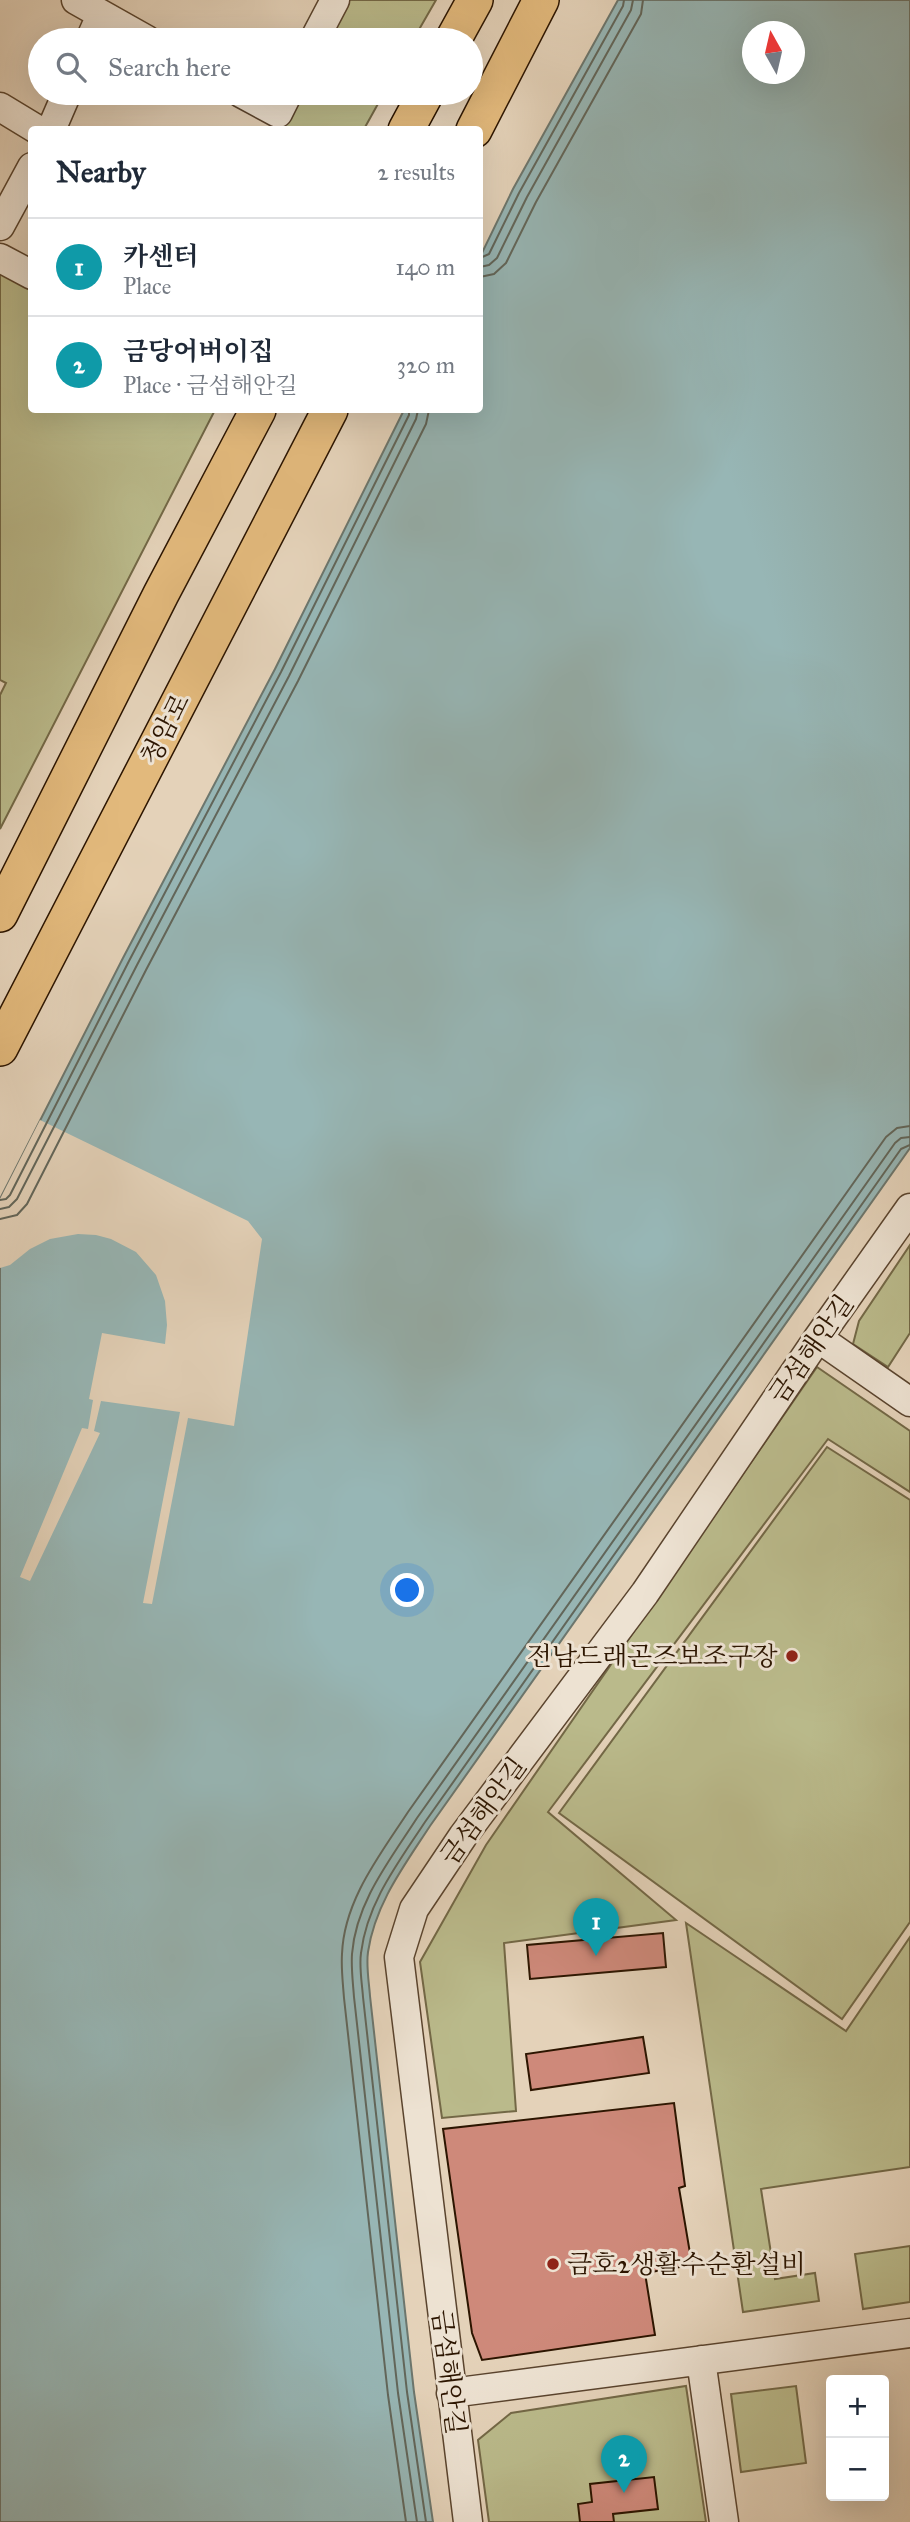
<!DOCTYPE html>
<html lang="en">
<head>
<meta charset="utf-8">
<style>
  :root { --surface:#fff; --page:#f6f6f7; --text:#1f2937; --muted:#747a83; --line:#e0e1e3; --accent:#2563eb }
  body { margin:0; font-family:"IM FELL Great Primer","Noto Serif KR",serif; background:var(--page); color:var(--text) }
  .controls { position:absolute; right:21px; bottom:21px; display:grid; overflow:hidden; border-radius:7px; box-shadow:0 7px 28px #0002 }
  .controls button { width:63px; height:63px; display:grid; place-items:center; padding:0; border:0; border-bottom:2px solid var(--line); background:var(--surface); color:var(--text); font:35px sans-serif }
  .compass { position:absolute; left:742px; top:21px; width:63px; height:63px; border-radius:50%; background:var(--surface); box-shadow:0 7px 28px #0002; rotate:352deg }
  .you { position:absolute; left:408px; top:1591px; width:24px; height:24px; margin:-18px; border:5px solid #fff; border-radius:50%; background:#1a73e8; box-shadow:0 0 0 10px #1a73e833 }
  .badge { display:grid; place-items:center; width:46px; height:46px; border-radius:50%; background:var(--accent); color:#fff; font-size:23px; font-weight:700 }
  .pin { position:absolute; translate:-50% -58px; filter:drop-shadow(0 2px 4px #0008) }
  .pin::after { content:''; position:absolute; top:37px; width:24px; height:21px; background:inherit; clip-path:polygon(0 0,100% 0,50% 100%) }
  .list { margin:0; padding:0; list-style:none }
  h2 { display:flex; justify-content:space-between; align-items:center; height:91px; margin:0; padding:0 28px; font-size:30px }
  h2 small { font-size:23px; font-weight:400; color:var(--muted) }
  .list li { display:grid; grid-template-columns:46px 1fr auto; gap:21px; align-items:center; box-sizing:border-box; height:98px; padding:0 28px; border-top:2px solid var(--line) }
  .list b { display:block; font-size:26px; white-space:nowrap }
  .list p { margin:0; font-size:23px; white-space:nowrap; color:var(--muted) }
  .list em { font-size:23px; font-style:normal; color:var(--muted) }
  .icon { flex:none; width:38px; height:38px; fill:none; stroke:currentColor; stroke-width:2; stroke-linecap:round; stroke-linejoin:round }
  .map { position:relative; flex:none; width:910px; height:2522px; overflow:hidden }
  .search { position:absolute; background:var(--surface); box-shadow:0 7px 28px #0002; left:28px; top:28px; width:455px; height:77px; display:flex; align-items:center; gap:18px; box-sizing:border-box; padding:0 24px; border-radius:38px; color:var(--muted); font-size:26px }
  .panel { position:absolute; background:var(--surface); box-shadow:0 7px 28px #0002; left:28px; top:126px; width:455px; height:287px; border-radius:7px }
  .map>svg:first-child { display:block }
  .green { fill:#baba8b; stroke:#736846; stroke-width:2 }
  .water { fill:#97b6b5; stroke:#6c766d; stroke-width:2; fill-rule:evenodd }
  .pier { fill:#e4d2b9 }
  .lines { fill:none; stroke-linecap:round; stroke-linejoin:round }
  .shore { stroke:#62665a; stroke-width:2 }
  .building { fill:#ce897a; stroke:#2c1500; stroke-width:2 }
  .minor-casing { stroke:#5a442e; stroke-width:31 }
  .major-casing { stroke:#2c1500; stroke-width:38 }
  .minor { stroke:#ede2d2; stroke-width:28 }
  .major { stroke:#e2b97c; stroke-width:35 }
  .poi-dot { fill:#8f2418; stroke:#ede2d2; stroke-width:2.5 }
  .labels { text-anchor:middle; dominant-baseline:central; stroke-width:6; stroke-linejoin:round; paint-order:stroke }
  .street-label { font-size:26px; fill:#2c1500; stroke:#ede2d2 }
  .poi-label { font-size:26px; fill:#2c1500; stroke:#ede2d2; text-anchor:end }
</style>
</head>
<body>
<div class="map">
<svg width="910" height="2522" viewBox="0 0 910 2522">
  <rect width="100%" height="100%" fill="#e4d2b9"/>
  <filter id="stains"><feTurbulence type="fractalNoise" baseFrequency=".00286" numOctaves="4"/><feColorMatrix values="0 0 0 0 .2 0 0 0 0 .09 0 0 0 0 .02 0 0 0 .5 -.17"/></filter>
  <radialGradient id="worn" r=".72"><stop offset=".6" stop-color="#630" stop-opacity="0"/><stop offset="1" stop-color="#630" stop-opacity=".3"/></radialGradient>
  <path class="green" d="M335,0h101l-23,40h-99z
    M288,93h96l-20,36 -94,1z
    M0,258l31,17 1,135h183l-215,419v-134l6,-12 -6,-3z
    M910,1245v88l-22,34 -35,-23 6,-23z
    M817,1367l93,64v61l-82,-53 -280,373 128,108 -172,23 12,168 -74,7 -22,-156 66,-117z
    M827,1447l83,53v422l-68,97 -283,-206z
    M686,1923l160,108 64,-94v230l-149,22 14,90 40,-6 4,28 -76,11z
    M910,2246v56l-47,7 -8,-55z
    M686,2386l20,136h-217l-11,-82 33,-27z
    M796,2386l10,77 -65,9 -10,-78z"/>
  <path class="water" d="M618,0h292v1148l-480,678c-26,40 -55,78 -62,126 -2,14 1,30 2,44l44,396 19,130h-433v-1323l123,-241 152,-289 129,-259h76v-153l33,-68zM752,32h42v42h-42z"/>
  <path class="pier" d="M40,1120l208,101 14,18 -28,187 -46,-8 -36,186 -9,-1 37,-191 -79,-11 -7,30 6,2 -70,148 -10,-4 62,-149 6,1 5,-29 -4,-1 13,-66 63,11 2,-19 -2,-24 -9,-26 -20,-23 -25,-13 -15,-4 -18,-1 -28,5 -20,10 -20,16 -10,3v-69z"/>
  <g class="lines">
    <path class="shore" d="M480,258l9,-4 30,-61 104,-187 1,-6
      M480,267l9,-2 8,-7 30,-61 104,-187 2,-10
      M480,277l14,-3 12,-11 30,-61 105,-188 2,-14
      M0,1200l6,-1 4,-4 119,-234 152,-289 128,-257v-5
      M0,1209l9,-2 8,-8 120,-234 152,-289 127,-257 2,-9
      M0,1219l17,-4 10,-11 119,-234 152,-289 128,-257 3,-14
      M406,2522l-18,-127 -44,-397c-1,-14 -3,-29 -2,-44 2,-54 38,-99 66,-142l478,-675 11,-9 13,-2
      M417,2522l-19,-129 -44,-396c-1,-14 -3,-29 -2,-43 4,-52 38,-94 65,-136l478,-675 6,-5 9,-1
      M426,2522l-19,-130 -44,-395c-1,-14 -4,-30 -2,-44 6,-50 37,-90 64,-131l476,-673 9,-4"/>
  </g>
  <path class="building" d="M663,1933l3,34 -136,12 -3,-34z
    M643,2037l6,36 -118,17 -5,-36z
    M674,2103l11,83 -6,2 13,77 -47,8 10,62 -173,25 -10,-27 -29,-204z
    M654,2477l4,32 -45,5 1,8h-34l-2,-18 14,-2 -2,-18z"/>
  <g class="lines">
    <defs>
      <path id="minor" d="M76,0l71,40
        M90,40l11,-25
        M314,40l21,-40
        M241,93l37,20 10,-20
        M0,107l38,23
        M51,130l16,-37
        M0,226l32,-59
        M0,258l32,17
        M818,1338l92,64
        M701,2360l23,162
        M451,2393l459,-60
        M468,2522l-69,-565 15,-48 49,-73 182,-243 173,-255 92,-130"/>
      <path id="major" d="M453,40l22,-40
        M406,130l20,-37
        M474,130l67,-130
        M0,914l161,-320 97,-184
        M0,1048l330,-638"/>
    </defs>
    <use href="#minor" class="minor-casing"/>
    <use href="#major" class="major-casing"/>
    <use href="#minor" class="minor"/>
    <use href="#major" class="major"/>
  </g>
  <g class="poi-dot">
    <circle cx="792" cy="1656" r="7"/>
    <circle cx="553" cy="2264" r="7"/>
  </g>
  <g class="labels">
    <g class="street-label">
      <text transform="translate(165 729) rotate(-63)">청암로</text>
      <text transform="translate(811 1349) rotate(-55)">금섬해안길</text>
      <text transform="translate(483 1811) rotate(-54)">금섬해안길</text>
      <text transform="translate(449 2372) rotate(83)">금섬해안길</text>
    </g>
    <g class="poi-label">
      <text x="778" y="1656">전남드래곤즈보조구장</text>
      <text x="567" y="2264" text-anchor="start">금호2생활수순환설비</text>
    </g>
  </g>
  <rect width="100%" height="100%" filter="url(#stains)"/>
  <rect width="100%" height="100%" fill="url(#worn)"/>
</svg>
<div class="controls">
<button>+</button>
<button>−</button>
</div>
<svg class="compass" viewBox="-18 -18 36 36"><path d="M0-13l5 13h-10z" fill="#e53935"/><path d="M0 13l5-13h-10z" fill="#747a83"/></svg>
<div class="you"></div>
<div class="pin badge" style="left:596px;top:1956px;background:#0f9aa8">1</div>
<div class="pin badge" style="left:624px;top:2493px;background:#0f9aa8">2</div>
<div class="search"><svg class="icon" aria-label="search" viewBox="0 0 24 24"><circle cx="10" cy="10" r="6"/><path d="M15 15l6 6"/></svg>Search here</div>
<section class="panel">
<h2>Nearby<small>2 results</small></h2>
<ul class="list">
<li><span class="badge" style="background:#0f9aa8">1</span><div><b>카센터</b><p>Place</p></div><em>140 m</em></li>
<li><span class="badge" style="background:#0f9aa8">2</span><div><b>금당어버이집</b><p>Place · 금섬해안길</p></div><em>320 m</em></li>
</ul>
</section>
</div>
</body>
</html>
